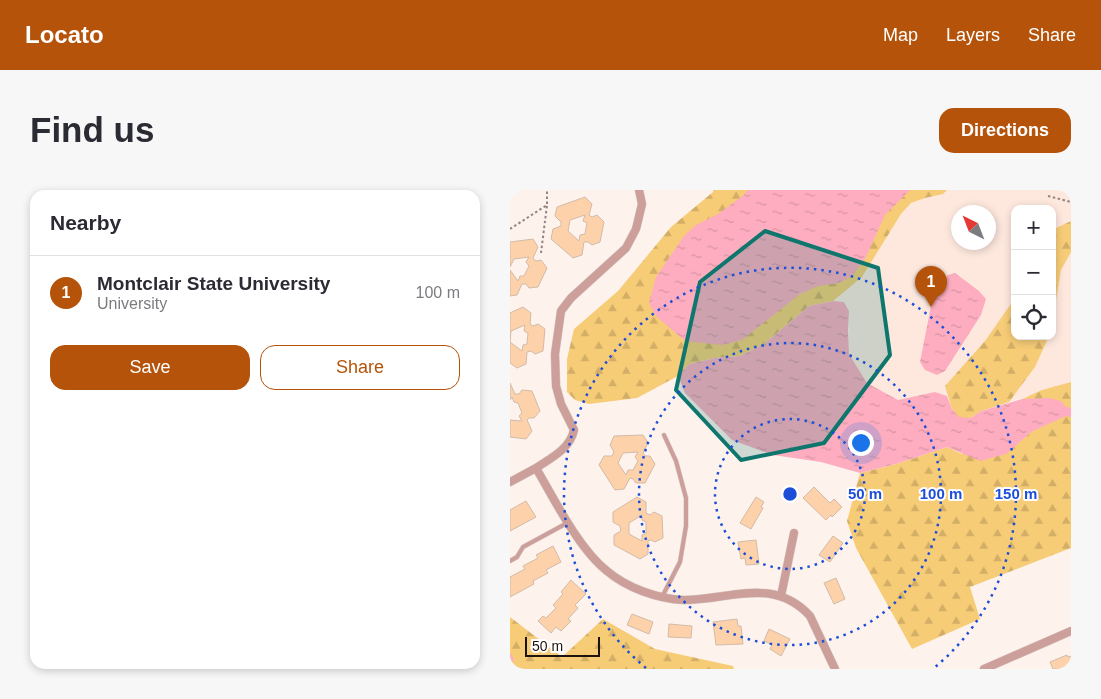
<!DOCTYPE html>
<html lang="en">
<head>
<meta charset="utf-8">
<style>
  :root { --surface:#fff; --page:#f7f7f7; --text:#2b2b33; --muted:#7c7c81; --line:#e1e1e2; --accent:#b45309 }
  body { margin:0; font-family:Arial,sans-serif; background:var(--page); color:var(--text) }
  .controls { position:absolute; right:15px; top:15px; display:grid; overflow:hidden; border-radius:10px; box-shadow:0 2px 8px #0003 }
  .controls button { width:45px; height:45px; display:grid; place-items:center; padding:0; border:0; border-bottom:1px solid var(--line); background:var(--surface); color:var(--text); font:25px sans-serif }
  .compass { position:absolute; left:441px; top:15px; width:45px; height:45px; border-radius:50%; background:var(--surface); box-shadow:0 2px 8px #0003; rotate:318deg }
  .scale { position:absolute; left:15px; bottom:12px; width:75px; box-sizing:border-box; padding-left:5px; border:2px solid #1d130f; border-top:0; font-size:14px; line-height:18px; white-space:nowrap; color:#1d130f; -webkit-text-stroke:4px #fff; paint-order:stroke }
  .you { position:absolute; left:350px; top:252px; width:18px; height:18px; margin:-12px; border:4px solid #fff; border-radius:50%; background:#1a73e8; box-shadow:0 0 0 8px #1a73e833 }
  .badge { display:grid; place-items:center; width:32px; height:32px; border-radius:50%; background:var(--accent); color:#fff; font-size:16px; font-weight:700 }
  .pin { position:absolute; translate:-50% -41px; filter:drop-shadow(0 1px 2px #0008) }
  .pin::after { content:''; position:absolute; top:26px; width:18px; height:15px; background:inherit; clip-path:polygon(0 0,100% 0,50% 100%) }
  .list { margin:0; padding:0; list-style:none }
  h2 { display:flex; justify-content:space-between; align-items:center; height:65px; margin:0; padding:0 20px; font-size:21px }
  h2 small { font-size:16px; font-weight:400; color:var(--muted) }
  .list li { display:grid; grid-template-columns:32px 1fr auto; gap:15px; align-items:center; box-sizing:border-box; height:75px; padding:0 20px; border-top:1px solid var(--line) }
  .list b { display:block; font-size:19px; white-space:nowrap }
  .list p { margin:0; font-size:16px; white-space:nowrap; color:var(--muted) }
  .list em { font-size:16px; font-style:normal; color:var(--muted) }
  .actions { display:flex; gap:10px; padding:15px 20px }
  .actions a { flex:1; padding:11px 0; border:1px solid var(--accent); border-radius:15px; text-align:center; font-size:18px; color:var(--accent) }
  .actions .main { background:var(--accent); color:#fff }
  .icon { flex:none; width:28px; height:28px; fill:none; stroke:currentColor; stroke-width:2; stroke-linecap:round; stroke-linejoin:round }
  .map { position:relative; flex:none; width:561px; height:479px; overflow:hidden; border-radius:15px }
  header { display:flex; align-items:center; gap:30px; box-sizing:border-box; height:70px; padding:0 25px; background:var(--accent); color:#fff }
  header strong { font-size:24px }
  nav { display:flex; gap:28px; margin-inline-start:auto; font-size:18px }
  .intro { display:flex; align-items:center; justify-content:space-between; box-sizing:border-box; height:120px; padding:0 30px }
  h1 { margin:0; font-size:35px }
  .button { padding:12px 22px; border-radius:15px; background:var(--accent); color:#fff; font-size:18px; font-weight:700 }
  main { display:flex; gap:30px; padding:0 30px }
  aside { flex:1; background:var(--surface); border-radius:15px; box-shadow:0 2px 8px #0003 }
  .map>svg:first-child { display:block }
  .built { fill:#fee8de; fill-rule:evenodd }
  .forest { fill:url(#forest-firs) }
  .water { fill:url(#water-ripples) }
  .lines { fill:none; stroke-linecap:round; stroke-linejoin:round }
  .stream { stroke:#fdadbf; stroke-width:3 }
  .building { fill:#fdd1aa; stroke:#d1bba8; fill-rule:evenodd }
  .service-casing { stroke:#dacec9; stroke-width:5 }
  .minor-casing { stroke:#dacec9; stroke-width:9 }
  .path { stroke:#908580; stroke-width:2; stroke-dasharray:2.5 2.5; stroke-linecap:butt }
  .service { stroke:#cc9f9b; stroke-width:4 }
  .minor { stroke:#cc9f9b; stroke-width:8 }
  .marked { fill:#0f766e; fill-opacity:0.2; stroke:#0f766e; stroke-width:4; stroke-linejoin:round }
  .ring { fill:none; stroke:#1d4ed8; stroke-width:2.5; stroke-dasharray:2.5 5 }
  .centre { fill:#1d4ed8; stroke:#fff; stroke-width:2.5 }
  .ring-label { font-size:15px; text-anchor:middle; font-weight:bold; fill:#1d4ed8; stroke:#fff; stroke-width:4; stroke-linejoin:round; paint-order:stroke }
</style>
</head>
<body>
<header>
<strong>Locato</strong>
<nav><a>Map</a><a>Layers</a><a>Share</a></nav>
</header>
<div class="intro"><h1>Find us</h1><a class="button">Directions</a></div>
<main>
<aside>
<h2>Nearby<small></small></h2>
<ul class="list">
<li><span class="badge">1</span><div><b>Montclair State University</b><p>University</p></div><em>100 m</em></li>
</ul>
<div class="actions"><a class="main">Save</a><a>Share</a></div>
</aside>
<div class="map">
<svg width="561" height="479" viewBox="0 0 561 479">
  <defs>
    <pattern id="forest-firs" width="22" height="20" patternUnits="userSpaceOnUse" patternTransform="scale(1.25)"><rect width="22" height="20" fill="#f7cc77"/><path d="M5 1l3.5 6h-7zM16 11l3.5 6h-7z" fill="#d3ae66"/></pattern>
    <pattern id="water-ripples" width="26" height="14" patternUnits="userSpaceOnUse" patternTransform="scale(1.25)"><rect width="26" height="14" fill="#fdadbf"/><path d="M2 4q2-2 4 0t4 0M15 11q2-2 4 0t4 0" fill="none" stroke="#d894a3"/></pattern>
  </defs>
  <rect width="100%" height="100%" fill="#fef2ed"/>
  <path class="built" d="M437,0h124v192l-90,29 -46,-19 -37,8 -31,-17 -18,-29v-43l-5,-9 -11,-1 29,-24 39,-63 10,-11 14,-5 17,-4zM505,19h37v127h-37zM448,22h30v30h-30z"/>
  <path class="forest" d="M203,0h234l-4,4 -18,4 -14,5 -10,11 -39,63 -29,24 -24,5 -45,38 -24,12 -25,2 -26,6 -11,12 -41,22 -48,6 -14,-4 -8,-8v-33l7,-30 44,-38 53,-64 42,-35z
    M561,31v31l-10,18 -9,54v-94z
    M505,108v38h34l-14,31 -26,35 -28,9 -10,7h-12l-7,-9 -7,-23 40,-45z
    M561,192v166l-101,39 10,32 -68,30 -56,-101 -9,-27 13,-48 36,-9 51,-17 15,7 60,-55 20,-9z
    M0,427l52,40 41,-38 52,30 78,17 1,3h-224z"/>
  <path class="water" d="M237,0h163l-25,25 -20,44 -13,17 -13,7 -21,3 -18,8 -58,46 -20,5 -37,-4 -29,-25 -7,-13 7,-26 28,-41 12,-11 22,-11 26,-19z
    M445,83l24,18 7,8 -5,16 -36,56 -8,4 -12,-5 -5,-8 11,-56 17,-31z
    M323,111l11,1 5,9 -1,19 1,24 18,29 31,17 37,-8 12,4 5,13 7,8 12,1 10,-7 41,-12 27,-1 12,3 5,6 5,1v9l-5,-1 -35,16 -25,22 -26,7 -33,-14 -51,17 -36,9 -39,-11 -48,-7 -41,-15 -47,-47 -7,-17 11,-12 26,-6 25,-2 24,-12 45,-38z"/>
  <g class="lines">
    <path class="stream" d="M0,465l2,4 -1,10"/>
  </g>
  <path class="building" d="M75,7l7,7 -3,11 3,2 5,-2 7,7 -4,20 -8,3 -4,-3h-4l-2,13 -9,3 -22,-19 2,-10 8,-3v-4l-6,-6 2,-9zM75,25l-2,6 4,2 -2,11 -5,1 -1,6 -11,-10 2,-11z
    M23,49l5,8 -5,11 3,3 5,-1 6,8 -9,19 -9,1 -3,-4h-4l-5,11 -7,1v-26l8,11 2,-5h4l5,-10 -3,-4 3,-5 -15,2 -4,8v-25z
    M13,117l8,6 -1,11 3,2 5,-2 7,5 -2,22 -8,3 -4,-3 -4,1 -1,12 -9,4 -7,-5v-50zM15,135l-1,6 4,2 -1,11 -4,1 -1,6 -12,-9 1,-11z
    M0,193l5,11h4l3,-4 10,1 8,20 -6,7h-5l-2,2 5,11 -6,8 -16,-2v-17l12,1 -3,-5 3,-3 -4,-10 -4,-1 -2,-5 -2,3z
    M133,245l5,8 -5,10 2,3h5l5,8 -10,19h-9l-3,-4 -3,-1 -6,11 -9,1 -16,-25 5,-9h8l2,-4 -4,-7 4,-9zM128,262l-3,5 3,4 -5,9h-5l-2,5 -8,-12 5,-10z
    M304,297l16,16 4,-4 8,8 -10,10 -1,-2 -5,5 -23,-22z
    M127,307l9,5v11l4,2 4,-3 8,4 1,22 -8,4 -4,-2 -3,1v13l-8,5 -26,-14v-10l7,-4 -1,-5 -7,-4v-10zM132,325v5l4,2v11l-4,2v6l-13,-7v-11z
    M246,307l8,5 -3,5 2,1 -12,21 -11,-6z
    M16,311l10,16 -26,14v-21z
    M323,346l10,7 -13,19 -11,-7z
    M246,350l3,24 -13,1 -1,-7 -4,1 -3,-17z
    M43,356l8,16 -15,8 2,3 -15,8 1,3 -24,13v-20l15,-8 -2,-3 15,-8 -2,-3z
    M326,388l9,21 -11,5 -10,-21z
    M61,390l15,14 -11,11 3,3 -10,11 3,2 -10,10 -5,-4 -5,6 -13,-12 5,-5 3,2 10,-10 -3,-3 10,-11 -2,-2z
    M122,424l21,8 -4,12 -22,-9z
    M227,429l1,7h3l2,18 -27,1 -3,-23z
    M159,434l23,2 -1,12 -23,-1z
    M259,439l21,10 -9,17 -11,-7 2,-4 -8,-4z
    M557,465l1,2 3,-1v13h-18l-3,-7z"/>
  <g class="lines">
    <defs>
      <path id="service" d="M0,371l7,-4 6,-10 46,-25
        M152,407l18,-35 6,-36v-28l-10,-37 -12,-26"/>
      <path id="minor" d="M26,278c15,-10 34,-19 38,-38l-13,-26 -5,-18 -1,-32 6,-43 10,-13 55,-50 10,-19 6,-25 -3,-14
        M0,292l26,-14c18,31 43,81 71,103 20,17 51,28 77,29 46,0 89,-24 126,16l25,53
        M271,406l13,-63
        M474,479l87,-38"/>
    </defs>
    <use href="#service" class="service-casing"/>
    <use href="#minor" class="minor-casing"/>
    <path class="path" d="M538,6l23,6
      M0,39l37,-24v-15
      M31,63l6,-48"/>
    <use href="#service" class="service"/>
    <use href="#minor" class="minor"/>
  </g>
  <path class="marked" d="M255,41l113,37 12,87 -66,88 -83,17 -65,-70 24,-108z"/>
  <g class="ring">
    <circle cx="280" cy="304" r="75"/>
    <circle cx="280" cy="304" r="151"/>
    <path d="M136 478A226 226 0 1 1 424 478"/>
  </g>
  <circle cx="280" cy="304" r="8" class="centre"/>
  <g class="ring-label">
    <text x="355" y="309">50 m</text>
    <text x="431" y="309">100 m</text>
    <text x="506" y="309">150 m</text>
  </g>
</svg>
<div class="controls">
<button>+</button>
<button>−</button>
<button><svg class="icon" aria-label="locate" viewBox="0 0 24 24"><circle cx="12" cy="12" r="6"/><path d="M12 2v4M12 18v4M2 12h4M18 12h4"/></svg></button>
</div>
<svg class="compass" viewBox="-18 -18 36 36"><path d="M0-13l5 13h-10z" fill="#e53935"/><path d="M0 13l5-13h-10z" fill="#7c7c81"/></svg>
<div class="scale">50 m</div>
<div class="you"></div>
<div class="pin badge" style="left:421px;top:117px">1</div>
</div>
</main>
</body>
</html>
